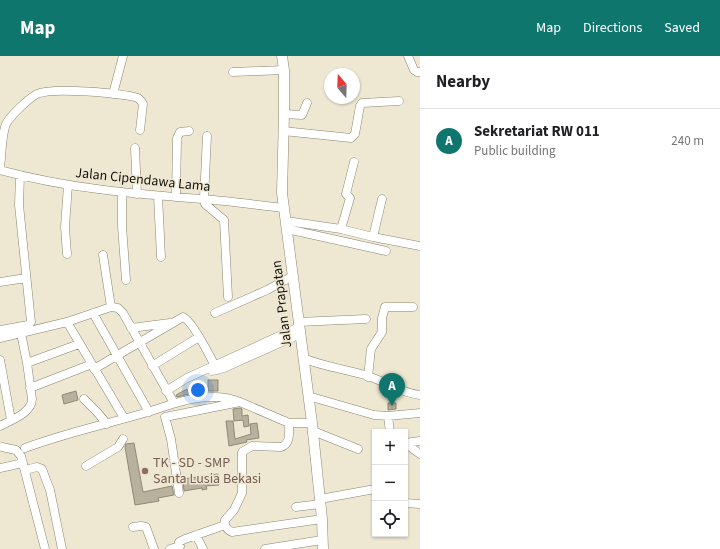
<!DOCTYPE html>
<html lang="en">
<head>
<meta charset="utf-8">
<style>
  :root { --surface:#fff; --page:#f2f2f2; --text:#202124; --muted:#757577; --line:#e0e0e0; --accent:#0f766e }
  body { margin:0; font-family:"Source Sans 3",sans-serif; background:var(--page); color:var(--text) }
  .controls { position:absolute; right:12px; bottom:12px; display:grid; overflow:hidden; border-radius:0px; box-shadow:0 1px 3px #0004 }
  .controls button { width:36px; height:36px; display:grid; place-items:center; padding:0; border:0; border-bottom:1px solid var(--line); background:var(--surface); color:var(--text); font:20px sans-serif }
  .compass { position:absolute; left:324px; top:12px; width:36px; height:36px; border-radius:50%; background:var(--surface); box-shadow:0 1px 3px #0004; rotate:341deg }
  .you { position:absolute; left:198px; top:334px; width:14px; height:14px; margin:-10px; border:3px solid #fff; border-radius:50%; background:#1a73e8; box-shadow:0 0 0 6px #1a73e833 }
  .badge { display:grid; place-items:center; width:26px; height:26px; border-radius:50%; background:var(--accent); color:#fff; font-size:13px; font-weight:700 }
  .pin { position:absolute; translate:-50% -33px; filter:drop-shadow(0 1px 2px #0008) }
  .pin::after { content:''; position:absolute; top:21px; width:14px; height:12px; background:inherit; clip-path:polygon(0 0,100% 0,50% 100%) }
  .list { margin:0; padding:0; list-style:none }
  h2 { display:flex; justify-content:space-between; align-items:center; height:52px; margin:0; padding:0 16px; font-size:17px }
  h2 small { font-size:13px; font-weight:400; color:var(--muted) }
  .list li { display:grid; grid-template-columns:26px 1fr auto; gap:12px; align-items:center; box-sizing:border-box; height:64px; padding:0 16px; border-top:1px solid var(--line) }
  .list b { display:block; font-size:15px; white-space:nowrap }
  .list p { margin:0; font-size:13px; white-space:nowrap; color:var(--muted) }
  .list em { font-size:13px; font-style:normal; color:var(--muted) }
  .icon { flex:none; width:22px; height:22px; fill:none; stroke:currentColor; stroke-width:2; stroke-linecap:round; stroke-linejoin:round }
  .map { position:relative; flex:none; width:420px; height:493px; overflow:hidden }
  header { display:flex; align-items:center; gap:24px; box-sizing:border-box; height:56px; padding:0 20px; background:var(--accent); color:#fff }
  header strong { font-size:19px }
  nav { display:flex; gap:22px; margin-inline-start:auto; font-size:14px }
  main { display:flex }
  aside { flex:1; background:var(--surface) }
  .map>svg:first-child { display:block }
  .building { fill:#b8b19d; stroke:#8f8976 }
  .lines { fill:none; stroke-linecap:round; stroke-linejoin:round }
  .minor-casing { stroke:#8a8471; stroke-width:9 }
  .major-casing { stroke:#8a8471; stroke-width:11 }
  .minor { stroke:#fff; stroke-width:8 }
  .major { stroke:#fff; stroke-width:10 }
  .education-dot { fill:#8d6e63; stroke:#eee8d3; stroke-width:1.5 }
  .labels { text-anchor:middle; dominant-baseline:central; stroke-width:3; stroke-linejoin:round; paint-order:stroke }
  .street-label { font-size:14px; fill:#15130c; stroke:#eee8d3 }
  .education-label { font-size:14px; fill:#785e54; stroke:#eee8d3; text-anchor:start }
</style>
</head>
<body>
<header>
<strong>Map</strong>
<nav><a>Map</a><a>Directions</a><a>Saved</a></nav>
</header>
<main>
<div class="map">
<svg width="420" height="493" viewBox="0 0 420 493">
  <rect width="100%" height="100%" fill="#eee8d3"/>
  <path class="building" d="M208,324h10v11h-10z
    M187,333l2,5 -12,3 -1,-2z
    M76,335l2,9 -14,4 -2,-9z
    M388,347h8v6l-8,1z
    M240,352l2,1v7l6,-1 1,11 -5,1 -1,-7 -9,1 -1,-12z
    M226,365h7l2,18 16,-5 -1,-10 7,-1 2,15 -13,2 1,2 -18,4z
    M134,387l9,49 29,-6 2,9 -16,3 1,3 -24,4 -10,-58 1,-3z
    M218,418l1,11 -13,1 1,3 -5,1v-2l-18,3 -1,-12z"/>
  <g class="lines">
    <defs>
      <path id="minor" d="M408,0l6,14 3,2h3
        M233,16l51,-2
        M113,38l10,-38
        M284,58l18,1 5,-12
        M283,75l68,7 4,-4 5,-28 2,-3 37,-2
        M207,80l-3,63 1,5 19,16 4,77
        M135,92l2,46
        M0,111c2,-13 1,-30 6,-43 4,-8 23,-26 31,-30 15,-7 84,-1 101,4l3,3 2,3 -3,26
        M0,114c66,18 134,24 202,29 27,2 55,6 82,9
        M122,136v34l4,54
        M158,140l3,61
        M176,141l1,-59 3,-6 9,-1
        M286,165l55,8 32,8 47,9
        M287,173l99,22
        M341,173l9,-31 -4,-4 8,-32
        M373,181l9,-38
        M67,198l-2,-27 3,-42
        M103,199l8,52
        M0,226l26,-4
        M93,257l56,99
        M215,257l52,-23 26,-14
        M67,266l57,96
        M298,266l68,-3
        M131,272l39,-5
        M0,274l28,-5 3,-3 -12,-117 1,-30
        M0,282l67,-16 44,-15 7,1 5,5 51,90
        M303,302c21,9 43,11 65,18 18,6 33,17 52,19
        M0,304l11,60
        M27,307l52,-19
        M152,310l47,-29
        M94,313l89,-52c9,3 29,43 34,53
        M212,315l12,-3 76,-34
        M368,321l3,-28 11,-17v-14l3,-11h28
        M30,332l62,-24
        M166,335l21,-13 112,-51
        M308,340l66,19 14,1 32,-3
        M84,343l13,13 10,12
        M388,360l2,16
        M289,367c0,9 2,21 -8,24l-29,-1 -10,6v41l-8,17 -9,10c-1,5 2,10 7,12l90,-13
        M0,370c11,-6 32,-13 32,-27l-5,-36 -6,-30
        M313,375l45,18
        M405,387l15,11
        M405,387l15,-2
        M2,391l14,3 5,6 24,93
        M25,392c40,-15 82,-24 123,-36 16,-5 33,-12 50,-14 15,-2 28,-2 42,4
        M86,410l32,-19 5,-8
        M0,412l23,-5
        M25,414l12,-3 5,2 8,21 12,59
        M179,437l-8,-54 -6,-22 75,-15 49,21h23
        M320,443l55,-10
        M405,447l15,1
        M296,451l24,-3
        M133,471l8,-1 5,1 8,22
        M196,479l7,14
        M170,493l10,-3 -1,-4 6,-3 40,-14
        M265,493l57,-9"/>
      <path id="major" d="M282,0l2,14v44l-2,79 30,230 10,96 1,30"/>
    </defs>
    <use href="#minor" class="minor-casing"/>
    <use href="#major" class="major-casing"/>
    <use href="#minor" class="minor"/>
    <use href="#major" class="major"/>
  </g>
  <circle class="education-dot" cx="145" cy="415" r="4"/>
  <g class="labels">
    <g class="street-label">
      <text transform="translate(143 124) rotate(6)">Jalan Cipendawa Lama</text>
      <text transform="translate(282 248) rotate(-97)">Jalan Prapatan</text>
    </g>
    <g class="education-label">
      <text x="153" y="407">TK - SD - SMP<tspan x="153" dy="16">Santa Lusia Bekasi</tspan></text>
    </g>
  </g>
</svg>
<div class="controls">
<button>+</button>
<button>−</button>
<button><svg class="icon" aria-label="locate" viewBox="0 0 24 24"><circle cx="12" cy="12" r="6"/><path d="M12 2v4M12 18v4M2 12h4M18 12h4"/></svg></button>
</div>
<svg class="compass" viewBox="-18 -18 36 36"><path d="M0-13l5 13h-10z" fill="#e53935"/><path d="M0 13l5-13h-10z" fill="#757577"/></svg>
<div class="you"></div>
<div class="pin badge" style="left:392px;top:350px">A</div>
</div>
<aside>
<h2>Nearby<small></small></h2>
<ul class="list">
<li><span class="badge">A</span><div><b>Sekretariat RW 011</b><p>Public building</p></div><em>240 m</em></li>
</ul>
</aside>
</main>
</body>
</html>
